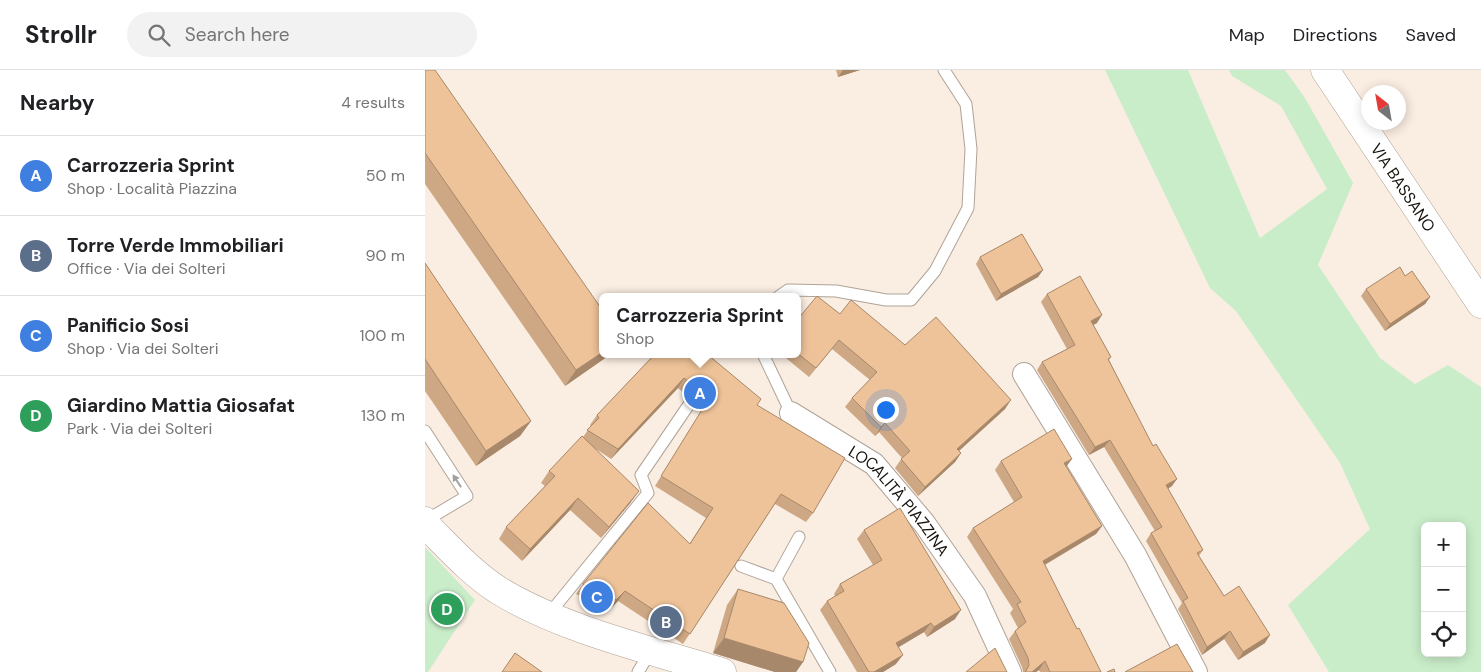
<!DOCTYPE html>
<html lang="en">
<head>
<meta charset="utf-8">
<style>
  :root { --surface:#fff; --page:#f2f2f2; --text:#202124; --muted:#757577; --line:#e0e0e0; --accent:#2563eb }
  body { margin:0; font-family:"DM Sans",sans-serif; background:var(--page); color:var(--text) }
  .controls { position:absolute; right:15px; bottom:15px; display:grid; overflow:hidden; border-radius:8px; box-shadow:0 2px 12px #0003 }
  .controls button { width:45px; height:45px; display:grid; place-items:center; padding:0; border:0; border-bottom:1px solid var(--line); background:var(--surface); color:var(--text); font:25px sans-serif }
  .compass { position:absolute; left:936px; top:15px; width:45px; height:45px; border-radius:50%; background:var(--surface); box-shadow:0 2px 12px #0003; rotate:329deg }
  .you { position:absolute; left:460px; top:339px; width:18px; height:18px; margin:-12px; border:4px solid #fff; border-radius:50%; background:#1a73e8; box-shadow:0 0 0 8px #1a73e833 }
  .badge { display:grid; place-items:center; width:32px; height:32px; border-radius:50%; background:var(--accent); color:#fff; font-size:16px; font-weight:700 }
  .pin { position:absolute; translate:-50% -50%; border:2px solid #fff; box-shadow:0 1px 5px #0006 }
  .popup { position:absolute; left:174px; top:223px; width:202px; height:65px; box-sizing:border-box; display:grid; place-content:center; border-radius:8px; background:var(--surface); filter:drop-shadow(0 1px 4px #0005); font-size:16px; white-space:nowrap; color:var(--muted) }
  .popup b { font-size:19px; color:var(--text) }
  .popup::after { content:''; position:absolute; left:50%; top:100%; margin-left:-10px; border:10px solid transparent; border-top-color:var(--surface) }
  .list { margin:0; padding:0; list-style:none }
  h2 { display:flex; justify-content:space-between; align-items:center; height:65px; margin:0; padding:0 20px; font-size:21px }
  h2 small { font-size:16px; font-weight:400; color:var(--muted) }
  .list li { display:grid; grid-template-columns:32px 1fr auto; gap:15px; align-items:center; box-sizing:border-box; height:80px; padding:0 20px; border-top:1px solid var(--line) }
  .list b { display:block; font-size:19px; white-space:nowrap }
  .list p { margin:0; font-size:16px; white-space:nowrap; color:var(--muted) }
  .list em { font-size:16px; font-style:normal; color:var(--muted) }
  .icon { flex:none; width:28px; height:28px; fill:none; stroke:currentColor; stroke-width:2; stroke-linecap:round; stroke-linejoin:round }
  .map { position:relative; flex:none; width:1056px; height:602px; overflow:hidden }
  header { display:flex; align-items:center; gap:30px; box-sizing:border-box; height:70px; padding:0 25px; background:var(--surface); border-bottom:1px solid var(--line) }
  header strong { font-size:24px }
  nav { display:flex; gap:28px; margin-inline-start:auto; font-size:18px }
  .search { width:350px; height:45px; background:var(--page); display:flex; align-items:center; gap:12px; box-sizing:border-box; padding:0 18px; border-radius:28px; color:var(--muted); font-size:19px }
  main { display:flex }
  aside { flex:1; background:var(--surface) }
  .map>svg:first-child { display:block }
  .green { fill:#c9edc9; fill-rule:evenodd }
  .lines { fill:none; stroke-linecap:round; stroke-linejoin:round }
  .lane-casing { stroke:#afa398; stroke-width:13 }
  .street-casing { stroke:#afa398; stroke-width:24 }
  .secondary-casing { stroke:#afa398; stroke-width:29 }
  .lane { stroke:#fff; stroke-width:11 }
  .street { stroke:#fff; stroke-width:22 }
  .secondary { stroke:#fff; stroke-width:28 }
  .wall { fill:#cea884 }
  .shaded-wall { fill:#a7886b }
  .building { fill:#efc399; stroke:#a7886b }
  .oneway { fill:#a2a09f }
  .labels { text-anchor:middle; dominant-baseline:central; stroke-width:4.5; stroke-linejoin:round; paint-order:stroke }
  .street-label { font-size:16px; fill:#16120e; stroke:#fff }
</style>
</head>
<body>
<header>
<strong>Strollr</strong>
<div class="search"><svg class="icon" aria-label="search" viewBox="0 0 24 24"><circle cx="10" cy="10" r="6"/><path d="M15 15l6 6"/></svg>Search here</div>
<nav><a>Map</a><a>Directions</a><a>Saved</a></nav>
</header>
<main>
<aside>
<h2>Nearby<small>4 results</small></h2>
<ul class="list">
<li><span class="badge" style="background:#3f7fe0">A</span><div><b>Carrozzeria Sprint</b><p>Shop · Località Piazzina</p></div><em>50 m</em></li>
<li><span class="badge" style="background:#5c6f8a">B</span><div><b>Torre Verde Immobiliari</b><p>Office · Via dei Solteri</p></div><em>90 m</em></li>
<li><span class="badge" style="background:#3f7fe0">C</span><div><b>Panificio Sosi</b><p>Shop · Via dei Solteri</p></div><em>100 m</em></li>
<li><span class="badge" style="background:#2e9e5b">D</span><div><b>Giardino Mattia Giosafat</b><p>Park · Via dei Solteri</p></div><em>130 m</em></li>
</ul>
</aside>
<div class="map">
<svg width="1056" height="602" viewBox="0 0 1056 602">
  <rect width="100%" height="100%" fill="#faede2"/>
  <path class="green" d="M680,0h83l72,168 67,-49 -46,-83 -49,-30 -3,-6h56l20,28 48,85 -35,82 62,93 35,26 33,-19 33,22v285h-152l-41,-67 82,-76 -30,-66 -104,-152 -26,-23zM1000,456h37v127h-37z
    M0,477l50,53 -47,72h-3z"/>
  <g class="lines">
    <defs>
      <path id="lane" d="M353,227l10,-7 48,1 50,9h25l24,-29 33,-63 3,-59 -5,-45 -22,-34
        M338,284l28,59
        M0,361l42,65 -42,25
        M374,467l-23,42 54,93
        M316,496l35,13
        M124,544l99,-121 -7,-18 49,-72
        M213,602l13,-21"/>
      <g id="street">
        <path d="M599,304l111,181 61,117"/>
        <path id="s1" d="M366,343l83,51 50,59 51,73 35,76"/>
      </g>
      <g id="secondary">
        <path id="s2" d="M900,0l156,234"/>
        <path d="M0,451l5,8c21,21 42,44 68,61 63,39 153,60 224,82"/>
      </g>
    </defs>
    <use href="#lane" class="lane-casing"/>
    <use href="#street" class="street-casing"/>
    <use href="#secondary" class="secondary-casing"/>
    <use href="#lane" class="lane"/>
    <use href="#street" class="street"/>
    <use href="#secondary" class="secondary"/>
  </g>
  <path class="wall" d="M0,0l178,284h8l-46,32 -140,-202z
    M411,0h24l-22,7z
    M555,187l63,13 -5,7 -42,24 -20,-37z
    M0,193l106,158 -11,15 -44,30 -51,-75z
    M980,206l25,21 -5,7 -40,27 -24,-35 5,-7z
    M622,224l50,29 -4,2 18,32 -2,3 63,126 -4,3 35,61 -4,6 25,40 41,47 -27,17 -14,-21 -22,16 -24,-46 4,-6 -36,-62 5,-8 4,-2 -51,-84 -15,8 -52,-85 5,-8 25,-13 -26,-47z
    M415,244l65,31 100,64 -46,42 2,2 -6,9 -37,34 -23,-28 7,-10 -23,-26 -4,4 -30,-29 7,-9 18,-18 -38,-31 -23,28 -28,-23h16v-34z
    M230,284l102,51 56,108 -7,9 -31,-18 -92,140 -65,-43 -9,9 -33,-16 7,-10 107,-41 16,-25 -51,-32 47,-76 -5,-5 -3,-8 -7,-1 -9,-8 -67,71 -15,-10 35,53 -30,36 -31,-28 -48,51 -23,-22 7,-12 39,-41 -4,-3 8,-12 34,-34 8,-11 -1,-1 7,-10z
    M576,391l65,6 36,59 -6,8 -51,31 32,64 24,43h-61l-1,-2 -3,2h-13l-1,-5 -13,-28 6,-8 3,-3 -8,-15 3,-4 -46,-72 6,-9 41,-26 -19,-32z
    M439,460l91,89 -28,18 -3,-5 -26,15 -2,17 -13,8h-26l-37,-62 7,-9 8,-5 -1,-2 6,-10 33,-19 -16,-26z
    M313,519l65,73 -7,10h-21l-62,-19 14,-48z"/>
  <path class="shaded-wall" d="M418,0h17l-22,7z
    M618,200l-5,7 -42,24 5,-7z
    M1005,227l-5,7 -40,27 5,-7z
    M677,245l-5,8 -11,6 5,-8z
    M178,282v2h8l-46,32 11,-16z
    M259,308l-6,10 -67,71 7,-10z
    M269,316l7,1 -7,10 -7,-1z
    M586,330l-6,9 -54,49 6,-9z
    M106,351l-11,15 -44,30 10,-15z
    M460,353l-6,9 -4,4 6,-9z
    M685,370l-6,7 -15,8 6,-8z
    M536,383l-6,9 -37,34 7,-9z
    M647,389l-6,8 -2,-4z
    M752,409l-5,7 -12,7 6,-8z
    M214,421l-8,11 -30,36 8,-11z
    M153,428l-8,12 -48,51 8,-12z
    M677,456l-6,8 -59,35 6,-8z
    M200,521l-7,10 -9,9 7,-10z
    M536,540l-6,9 -28,18 7,-10z
    M506,553l-7,9 -35,21 7,-10z
    M805,561l-6,8 -22,16 5,-8z
    M845,565l-5,8 -27,17 5,-8z
    M299,568l79,24 -7,10h-21l-62,-19z
    M478,585l-7,9 -13,8h-9z
    M620,591l-6,9 -3,2h-4z"/>
  <path class="building" d="M0,0h10l168,241v41l-27,18 -151,-217z
    M597,164l21,36 -42,24 -21,-37z
    M0,193l106,158 -45,30 -61,-92z
    M975,197l5,9 7,-5 18,26 -40,27 -24,-35z
    M655,206l22,39 -11,6 20,36 -3,2 45,87 3,-2 21,35 -11,6 37,65 -6,3 27,43 15,-10 31,49 -27,17 -13,-21 -23,16 -24,-46 5,-3 -37,-65 11,-6 -52,-87 -15,7 -53,-85 33,-17 -28,-51z
    M392,226l23,18 11,-14 54,45 31,-28 75,83 -54,49 4,4 -36,34 -24,-28 9,-8 -25,-28 -4,4 -29,-29 25,-26 -38,-32 -23,28 -19,-15v-33z
    M230,284h52l54,45 -4,6 88,53 -32,55 -32,-19 -91,140 -65,-43 -9,9 -33,-16 65,-81 42,41 23,-36 -52,-32 47,-76 -4,-4 -3,-9 -7,-1 -10,-8 -66,71 -31,-19 12,-12 -2,-3z
    M629,359l18,30 -8,4 38,63 -59,35 34,68 2,-1 22,44h-51l-5,-11 -13,11h-7l1,-1 3,-6 -1,-7 -13,-27 11,-9 -9,-18 4,-2 -48,-74 49,-31 -21,-36z
    M157,366l57,55 -30,36 -31,-29 -48,51 -24,-22 49,-51 -6,-5z
    M475,438l61,102 -27,17 -3,-4 -35,20 7,12 -29,17h-5l-42,-71 17,-10 -4,-7 42,-24 -18,-30z
    M313,519l46,14 25,40 -6,19 -79,-24z
    M752,574l16,28h-68z
    M570,578l12,24h-41z
    M90,583l27,19h-40z
    M689,599l1,3h-8z"/>
  <defs><path id="oneway-solid" d="M-6-.8H1V-3.2L6.5 0L1 3.2V.8H-6Z" transform="scale(1.25)"/></defs>
  <use class="oneway" href="#oneway-solid" transform="translate(32 411) rotate(-123)"/>
  <g class="labels">
    <g class="street-label">
      <text stroke="none"><textPath href="#s2" startOffset="141">VIA BASSANO</textPath></text>
      <text stroke="none"><textPath href="#s1" startOffset="141">LOCALITÀ PIAZZINA</textPath></text>
    </g>
  </g>
</svg>
<div class="controls">
<button>+</button>
<button>−</button>
<button><svg class="icon" aria-label="locate" viewBox="0 0 24 24"><circle cx="12" cy="12" r="6"/><path d="M12 2v4M12 18v4M2 12h4M18 12h4"/></svg></button>
</div>
<svg class="compass" viewBox="-18 -18 36 36"><path d="M0-13l5 13h-10z" fill="#e53935"/><path d="M0 13l5-13h-10z" fill="#757577"/></svg>
<div class="you"></div>
<div class="pin badge" style="left:275px;top:323px;background:#3f7fe0">A</div>
<div class="popup"><b>Carrozzeria Sprint</b>Shop</div>
<div class="pin badge" style="left:241px;top:552px;background:#5c6f8a">B</div>
<div class="pin badge" style="left:172px;top:527px;background:#3f7fe0">C</div>
<div class="pin badge" style="left:22px;top:539px;background:#2e9e5b">D</div>
</div>
</main>
</body>
</html>
